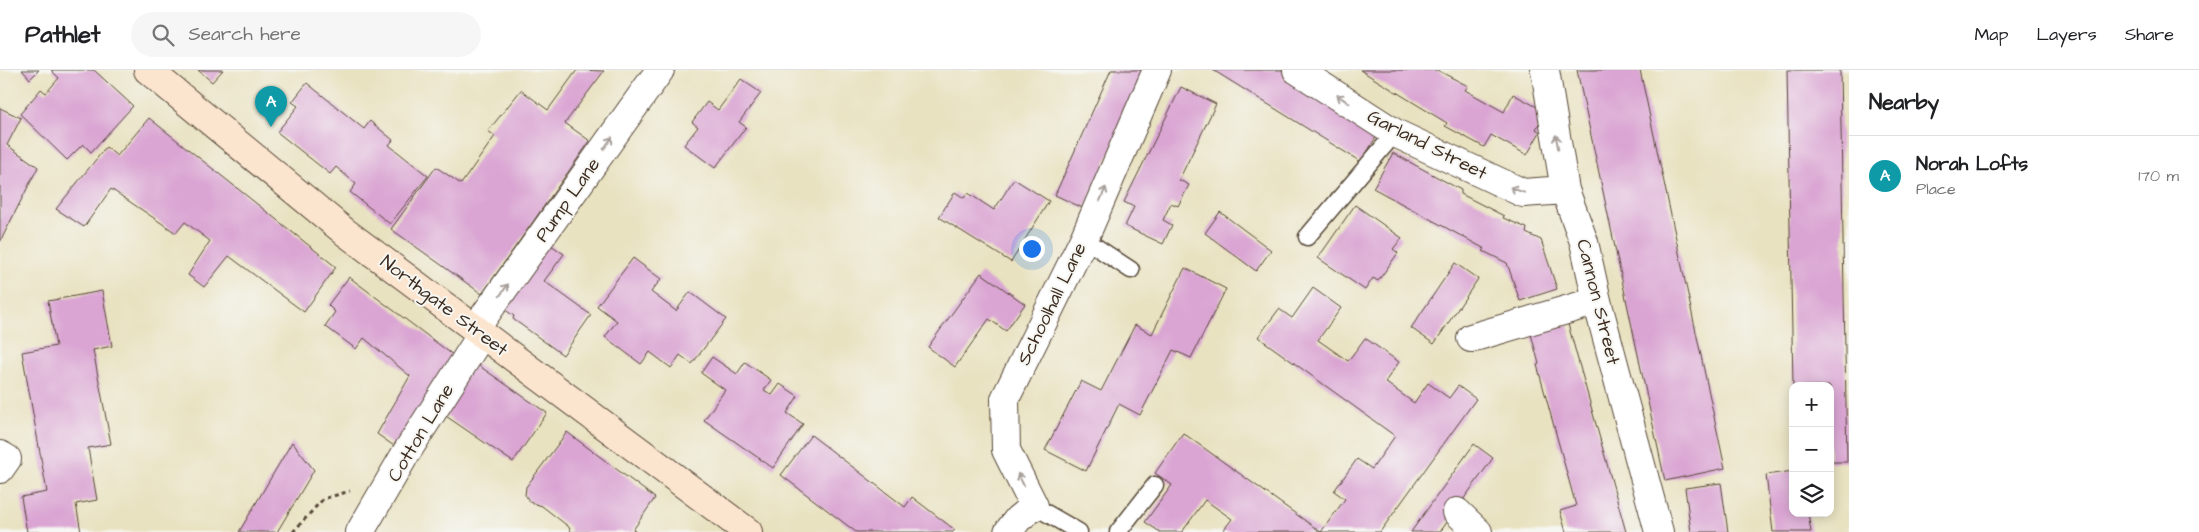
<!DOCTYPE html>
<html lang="en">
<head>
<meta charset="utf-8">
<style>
  :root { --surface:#fff; --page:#f6f6f6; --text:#202124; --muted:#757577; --line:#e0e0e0; --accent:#b45309 }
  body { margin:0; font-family:"Architects Daughter",sans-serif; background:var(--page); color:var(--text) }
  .controls { position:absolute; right:15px; bottom:15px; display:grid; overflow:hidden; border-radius:10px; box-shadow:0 2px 12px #0003 }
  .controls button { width:45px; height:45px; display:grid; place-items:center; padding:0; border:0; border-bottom:1px solid var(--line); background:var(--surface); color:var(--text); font:25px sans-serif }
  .you { position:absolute; left:1031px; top:178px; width:18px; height:18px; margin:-12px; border:4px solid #fff; border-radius:50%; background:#1a73e8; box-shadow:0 0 0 8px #1a73e833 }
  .badge { display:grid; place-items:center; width:32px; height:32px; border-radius:50%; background:var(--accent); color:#fff; font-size:16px; font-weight:700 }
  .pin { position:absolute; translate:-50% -41px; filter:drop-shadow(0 1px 2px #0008) }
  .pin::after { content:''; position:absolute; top:26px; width:18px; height:15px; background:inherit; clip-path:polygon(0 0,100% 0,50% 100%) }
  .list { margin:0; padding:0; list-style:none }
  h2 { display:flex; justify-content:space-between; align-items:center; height:65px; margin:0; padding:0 20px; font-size:21px }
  h2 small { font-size:16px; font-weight:400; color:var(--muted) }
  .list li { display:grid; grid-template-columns:32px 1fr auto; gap:15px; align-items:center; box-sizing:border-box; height:80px; padding:0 20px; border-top:1px solid var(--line) }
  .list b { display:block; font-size:19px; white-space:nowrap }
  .list p { margin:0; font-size:16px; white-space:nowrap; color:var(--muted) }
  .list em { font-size:16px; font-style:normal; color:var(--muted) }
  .icon { flex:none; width:28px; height:28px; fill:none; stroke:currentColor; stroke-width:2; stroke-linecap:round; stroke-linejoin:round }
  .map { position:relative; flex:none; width:1849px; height:462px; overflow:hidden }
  header { display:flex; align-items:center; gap:30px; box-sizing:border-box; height:70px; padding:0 25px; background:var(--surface); border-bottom:1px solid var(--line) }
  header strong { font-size:24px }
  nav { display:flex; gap:28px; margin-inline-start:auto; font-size:18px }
  .search { width:350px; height:45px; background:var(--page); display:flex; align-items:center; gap:12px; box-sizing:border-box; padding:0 18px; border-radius:28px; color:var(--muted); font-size:19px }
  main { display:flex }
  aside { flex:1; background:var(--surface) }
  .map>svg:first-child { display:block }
  .building { fill:#daa5d3 }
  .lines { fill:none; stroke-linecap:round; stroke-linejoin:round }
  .lane-casing { stroke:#554636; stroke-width:19 }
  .street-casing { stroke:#554636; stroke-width:30 }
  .secondary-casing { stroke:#554636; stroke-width:30 }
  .path { stroke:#554636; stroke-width:3; stroke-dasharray:4 4; stroke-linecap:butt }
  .lane { stroke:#fff; stroke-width:16 }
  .street { stroke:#fff; stroke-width:28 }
  .secondary { stroke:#fce5cf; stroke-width:28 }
  .oneway { stroke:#a79f9a }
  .labels { text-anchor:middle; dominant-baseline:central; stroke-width:4; stroke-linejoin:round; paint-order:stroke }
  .street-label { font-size:19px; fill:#3b2a1e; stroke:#f6f6f2 }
</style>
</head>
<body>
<header>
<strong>Pathlet</strong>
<div class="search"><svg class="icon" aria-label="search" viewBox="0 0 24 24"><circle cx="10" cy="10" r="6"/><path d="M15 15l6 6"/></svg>Search here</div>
<nav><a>Map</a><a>Layers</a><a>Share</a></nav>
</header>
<main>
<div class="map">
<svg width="1849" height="462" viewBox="0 0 1849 462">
  <rect width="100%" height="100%" fill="#f6f6f2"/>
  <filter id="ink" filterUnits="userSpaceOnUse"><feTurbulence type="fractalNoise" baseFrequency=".02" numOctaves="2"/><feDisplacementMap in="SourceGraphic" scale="10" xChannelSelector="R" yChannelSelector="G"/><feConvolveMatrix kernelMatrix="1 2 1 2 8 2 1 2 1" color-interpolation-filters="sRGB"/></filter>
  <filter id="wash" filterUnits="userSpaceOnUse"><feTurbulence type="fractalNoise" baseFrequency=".0096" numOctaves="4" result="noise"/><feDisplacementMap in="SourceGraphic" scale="20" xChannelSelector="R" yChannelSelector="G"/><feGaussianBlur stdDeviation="1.12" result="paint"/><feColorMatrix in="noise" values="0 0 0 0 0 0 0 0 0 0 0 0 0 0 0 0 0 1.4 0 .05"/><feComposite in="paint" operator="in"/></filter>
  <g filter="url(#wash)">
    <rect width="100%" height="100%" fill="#e9e2c1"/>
    <g id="blocks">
      <path class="building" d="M22,0h17l-9,9z
        M51,0h43l39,36 -42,46 -8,-8 -16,16 -47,-46 21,-25 5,4 13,-15z
        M198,0h25l-11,12z
        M577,0l27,1 -39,52 25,18 -108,153 -91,-65 45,-62 25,17 34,-48 -7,-5 33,-41 27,20z
        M1111,0h36l-62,139 -30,-14z
        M1213,0h72l96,59 -20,33z
        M1360,0h77l31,16 -3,4 39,22 9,-18 33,18 -10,17 4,3 -13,23 -36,-20 -7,12 -39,-21 2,-3z
        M1577,0h63l85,398 -60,13z
        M1787,0h53l7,392h-17v-76h-37z
        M741,9l20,14 -22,29 7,5 -31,41 -31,-23 14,-18 -6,-5 15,-20 11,8z
        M307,13l57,46 6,-8 23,19 -4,5 39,31 -38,48 -40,-32 6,-8 -20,-17 -6,7 -53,-42 21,-26 -6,-4z
        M1181,17l35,17 -37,76 10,5 -11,21 -7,-3 -8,17 9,5 -9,19 -38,-18 9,-19 -10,-5z
        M0,38l21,10 -14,27 31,22 -38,75z
        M149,48l187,149 -32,45 -75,-56 -25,31 -16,-12 22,-34 -25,-19 -9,11 -65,-44 -27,38 -28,-18 50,-62 11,9z
        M1393,83l68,37v4l43,22 -1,2 24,10 -1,5 15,7 16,49 -37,12 -13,-38 -24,-12 2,-2 -112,-61z
        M1014,109l35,22 -38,61 -72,-45 16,-25 9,6 4,-5 26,17z
        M1355,135l47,33 -9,11 5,4 -20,28 -5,-3 -8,12 -47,-32z
        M1220,142l51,38 -15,21 -51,-38z
        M548,173l16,11 -20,27 47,34 -28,40 -50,-36 1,-3 -13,-9z
        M633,188l28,21 -10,13 25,19 14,-19 36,27 -34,45 -12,-9 -9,13 -21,-16 -9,12 -36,-27 12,-16 -20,-15z
        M1455,193l23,16 -44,65 -23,-16z
        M1185,198l41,21 -35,69 -18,-8 -33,65 -21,-11 -33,67 -41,-21 36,-69 20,10 34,-66 17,9z
        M981,203l44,31 -19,27 -17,-12 -34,48 -27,-20z
        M349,207l108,81 -60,90 -20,-14 33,-58 -46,-38 -8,11 -31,-23 10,-14 -7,-7z
        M1313,218l28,20 -23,32 30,21 17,-23 34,24 -14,20 29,21 14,-20 21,15 9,-12 18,13 -96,133h-158l10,-13 -27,-19 -23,32h-22l-15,-10 27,-37 -17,-12 28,-40 138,99 24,-33 -11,-8 23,-32 15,10 23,-33 -137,-99 21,-28 13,9z
        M102,221l10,55 -19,4 18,94 -23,4 9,52 -21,4 5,28h-54l-6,-35 26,-5 -25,-140 34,-6 -8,-45z
        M1568,254l58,208h-60l-6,-21 16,-5 -39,-141 2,-1 -8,-30z
        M712,287l25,17 8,-12 26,18 -7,10 8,5 8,-11 18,12 -11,17 16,11 -30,44 -69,-48 21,-30 -24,-17z
        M475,293l72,50 -34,49 -73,-50z
        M567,362l88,66 -22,32 3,2h-65l-2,-5 -27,-21 -12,-4 -5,-7 1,-8z
        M811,365l94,72 7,-10 43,33 -2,2h-97l-75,-57z
        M292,372l22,28 -37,62h-38z
        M1474,374l19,14 -53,74h-29z
        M1793,401v42h15l3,19h-38l-7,-57z
        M1721,413l7,49h-37l-6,-44z"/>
    </g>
  </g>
  <g filter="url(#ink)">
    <use href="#blocks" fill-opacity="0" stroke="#554636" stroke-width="1"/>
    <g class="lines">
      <defs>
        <path id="lane" d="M1307,167l88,-104
          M1084,169l47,31
          M1034,436l45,26
          M1118,462l37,-47"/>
        <path id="street" d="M1297,0l98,63 128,60 42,-3
          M1545,0l20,120 19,52 13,59 62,231
          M475,259l185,-259
          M1471,268l126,-37
          M0,385l7,4 -7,10
          M1457,442l21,20
          M360,462l46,-79 76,-119
          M1008,462l10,-13 16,-13 -28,-56 -1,-51 79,-160 73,-169"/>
        <path id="secondary" d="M148,0l197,162 403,300"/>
      </defs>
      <use href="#lane" class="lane-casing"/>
      <use href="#street" class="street-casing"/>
      <use href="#secondary" class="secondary-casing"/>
      <path class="path" d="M293,462l30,-33 27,-8"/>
      <use href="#lane" class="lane"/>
      <use href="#street" class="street"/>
      <use href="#secondary" class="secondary"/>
    </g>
    <defs><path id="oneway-shaft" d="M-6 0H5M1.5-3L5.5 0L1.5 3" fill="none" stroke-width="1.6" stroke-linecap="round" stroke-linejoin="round" transform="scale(1.25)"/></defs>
    <g class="oneway">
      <use href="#oneway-shaft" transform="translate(1343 29) rotate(-147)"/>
      <use href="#oneway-shaft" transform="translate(1557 72) rotate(-100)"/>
      <use href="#oneway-shaft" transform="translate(608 73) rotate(-55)"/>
      <use href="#oneway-shaft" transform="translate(1517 120) rotate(-159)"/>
      <use href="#oneway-shaft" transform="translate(1103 124) rotate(-67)"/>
      <use href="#oneway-shaft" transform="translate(504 220) rotate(-55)"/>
      <use href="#oneway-shaft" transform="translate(1021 410) rotate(-116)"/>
    </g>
  </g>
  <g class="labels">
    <g class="street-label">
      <text transform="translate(1427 75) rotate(27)">Garland Street</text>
      <text transform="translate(568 130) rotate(-55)">Pump Lane</text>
      <text transform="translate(1598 232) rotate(76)">Cannon Street</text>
      <text transform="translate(1052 234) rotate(-64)">Schoolhall Lane</text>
      <text transform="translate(444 236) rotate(37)">Northgate Street</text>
      <text transform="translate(421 363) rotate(-59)">Cotton Lane</text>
    </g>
  </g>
</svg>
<div class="controls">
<button>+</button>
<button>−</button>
<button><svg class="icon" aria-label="layers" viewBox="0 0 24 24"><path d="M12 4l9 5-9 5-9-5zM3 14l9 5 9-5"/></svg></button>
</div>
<div class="you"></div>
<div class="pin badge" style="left:271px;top:57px;background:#0f9aa8">A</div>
</div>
<aside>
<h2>Nearby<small></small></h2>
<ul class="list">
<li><span class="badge" style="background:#0f9aa8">A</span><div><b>Norah Lofts</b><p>Place</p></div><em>170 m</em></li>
</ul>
</aside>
</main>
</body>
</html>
